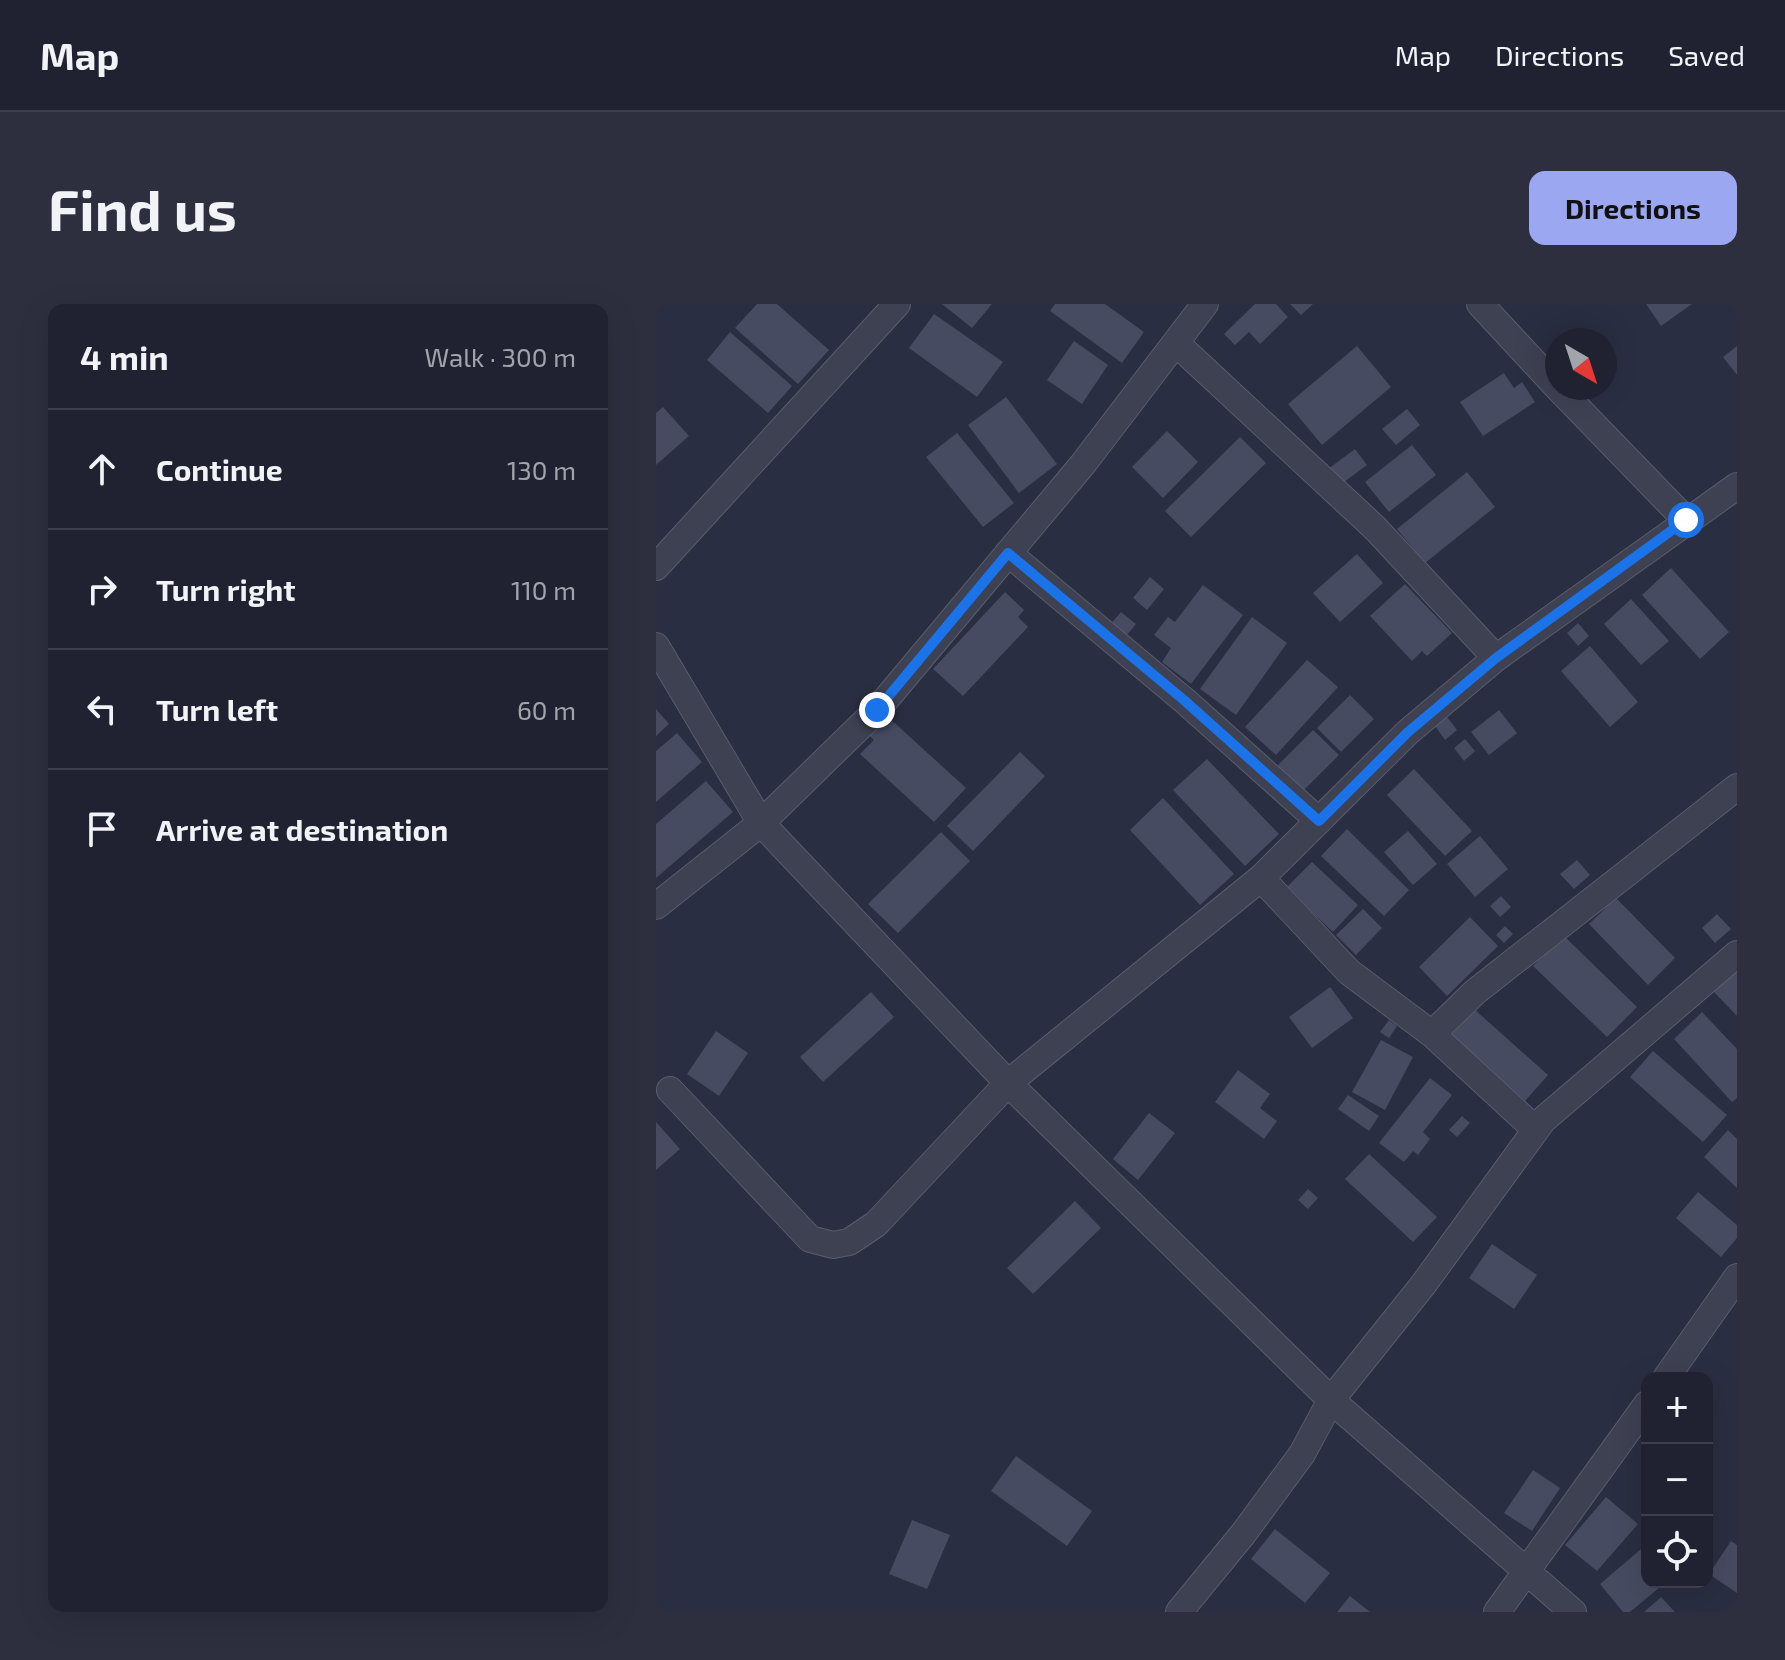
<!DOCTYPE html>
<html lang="en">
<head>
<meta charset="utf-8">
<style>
  :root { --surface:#202232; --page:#2d2f3e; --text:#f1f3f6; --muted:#a2a4ac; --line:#3d3f4d; --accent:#9ba7f1 }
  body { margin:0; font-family:"Exo 2",sans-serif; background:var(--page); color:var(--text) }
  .controls { position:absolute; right:24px; bottom:24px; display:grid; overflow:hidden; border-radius:16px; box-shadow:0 8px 32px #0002 }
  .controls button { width:72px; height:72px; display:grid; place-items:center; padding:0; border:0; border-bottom:2px solid var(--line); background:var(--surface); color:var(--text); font:40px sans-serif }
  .compass { position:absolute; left:889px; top:24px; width:72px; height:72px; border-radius:50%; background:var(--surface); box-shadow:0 8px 32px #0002; rotate:141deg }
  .stop { position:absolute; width:24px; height:24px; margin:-18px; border:6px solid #1a73e8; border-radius:50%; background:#fff }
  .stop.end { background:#1a73e8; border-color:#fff; box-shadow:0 2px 8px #0008 }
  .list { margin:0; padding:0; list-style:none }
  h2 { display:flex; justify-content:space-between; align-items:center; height:104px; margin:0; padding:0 32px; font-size:34px }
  h2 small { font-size:26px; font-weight:400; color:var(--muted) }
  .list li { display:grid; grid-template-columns:52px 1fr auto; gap:24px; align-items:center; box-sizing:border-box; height:120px; padding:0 32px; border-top:2px solid var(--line) }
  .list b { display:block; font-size:30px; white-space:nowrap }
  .list em { font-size:26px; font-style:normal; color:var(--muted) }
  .icon { flex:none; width:44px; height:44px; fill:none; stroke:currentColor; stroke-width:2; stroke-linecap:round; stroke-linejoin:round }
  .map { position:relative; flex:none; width:1081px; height:1308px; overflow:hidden; border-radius:16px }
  header { display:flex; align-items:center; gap:48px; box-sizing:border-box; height:112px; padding:0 40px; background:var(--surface); border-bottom:2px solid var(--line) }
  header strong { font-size:38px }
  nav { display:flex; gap:44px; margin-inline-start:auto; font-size:28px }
  .intro { display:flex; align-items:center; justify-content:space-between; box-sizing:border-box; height:192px; padding:0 48px }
  h1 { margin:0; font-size:56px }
  .button { padding:20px 36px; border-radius:16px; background:var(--accent); color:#111; font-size:28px; font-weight:700 }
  main { display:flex; gap:48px; padding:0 48px }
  aside { flex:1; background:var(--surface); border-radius:16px; box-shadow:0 8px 32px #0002 }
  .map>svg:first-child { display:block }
  .building { fill:#464b61 }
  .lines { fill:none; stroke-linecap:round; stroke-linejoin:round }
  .street-casing { stroke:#595c6c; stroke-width:28 }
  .street { stroke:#3e4152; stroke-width:26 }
  .route { stroke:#1a73e8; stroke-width:10 }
</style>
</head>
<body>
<header>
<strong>Map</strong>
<nav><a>Map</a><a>Directions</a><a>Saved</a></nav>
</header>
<div class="intro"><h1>Find us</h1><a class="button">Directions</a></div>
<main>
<aside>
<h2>4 min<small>Walk · 300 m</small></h2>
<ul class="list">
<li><svg class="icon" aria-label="ahead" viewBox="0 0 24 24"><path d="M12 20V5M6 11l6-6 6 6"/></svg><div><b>Continue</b></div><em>130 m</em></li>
<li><svg class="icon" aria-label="right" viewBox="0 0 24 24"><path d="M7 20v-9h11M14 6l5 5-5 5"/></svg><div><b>Turn right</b></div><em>110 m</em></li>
<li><svg class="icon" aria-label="left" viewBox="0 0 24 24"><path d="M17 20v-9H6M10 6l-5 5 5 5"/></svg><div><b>Turn left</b></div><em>60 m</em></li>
<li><svg class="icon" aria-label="arrive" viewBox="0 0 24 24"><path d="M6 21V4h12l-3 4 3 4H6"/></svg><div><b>Arrive at destination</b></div></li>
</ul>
</aside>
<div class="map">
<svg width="1081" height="1308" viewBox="0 0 1081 1308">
  <rect width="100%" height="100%" fill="#2a2e42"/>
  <path class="building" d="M101,0h20l52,46 -31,34 -63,-56z
    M286,0h50l-20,24z
    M399,0h50l39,28 -22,31 -72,-52z
    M599,0h21l12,13 -28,27 -11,-12 -14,13 -11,-11z
    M634,0h23l-12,11z
    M990,0h46l-31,22z
    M278,10l69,48 -26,35 -68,-49z
    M74,28l62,54 -24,27 -61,-53z
    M418,37l34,24 -26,39 -35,-24z
    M701,42l34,41 -69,58 -34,-41z
    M1081,42v29l-14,-18z
    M848,69l10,15 8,-6 13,20 -52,34 -23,-34z
    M350,93l51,67 -38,29 -51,-68z
    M7,103l26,29 -33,29v-52z
    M751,105l13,16 -24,20 -14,-16z
    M511,127l31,31 -35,36 -31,-31z
    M301,129l57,70 -31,24 -57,-70z
    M584,133l26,26 -75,74 -26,-26z
    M756,141l24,30 -47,37 -24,-30z
    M699,145l12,16 -27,20 -12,-16z
    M811,168l28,35 -70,56 -28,-34z
    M701,250l26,29 -43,39 -27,-29z
    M1015,264l58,64 -29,27 -58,-64z
    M494,273l14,12 -17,21 -14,-12z
    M749,280l47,49 -25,23 -5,-5 -10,10 -42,-45z
    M547,281l40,30 -52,69 -29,-22 9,-14 -17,-13 14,-18 7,5z
    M349,288l19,18 -6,7 10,10 -65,69 -30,-27z
    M975,295l38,42 -28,24 -37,-41z
    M465,308l15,12 -14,17 -15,-13z
    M596,313l35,26 -51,72 -36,-26z
    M922,319l11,13 -11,10 -11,-13z
    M934,342l48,56 -28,25 -49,-56z
    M651,356l31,27 -62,68 -31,-28z
    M694,391l24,24 -33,33 -24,-24z
    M0,405l13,15 -13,12z
    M843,406l18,23 -28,22 -18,-23z
    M231,412l79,72 -32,34 -74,-68 14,-14 -5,-5z
    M791,413l10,13 -12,10 -10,-14z
    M657,426l26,25 -37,37 -26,-25z
    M21,429l25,29 -46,40v-51z
    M809,435l10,12 -11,10 -10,-13z
    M364,448l25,24 -72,75 -26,-25z
    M551,455l72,75 -34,32 -72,-76z
    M758,465l58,62 -27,25 -58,-61z
    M50,477l27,31 -77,66v-54z
    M507,494l71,76 -34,31 -70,-75z
    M691,525l62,61 -25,26 -63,-60z
    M752,527l29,33 -24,21 -29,-33z
    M285,528l29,29 -72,72 -30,-29z
    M824,532l28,33 -33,28 -28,-33z
    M921,556l13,15 -16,14 -14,-15z
    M656,558l46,43 -25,27 -47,-44z
    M845,592l10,11 -11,10 -10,-11z
    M960,594l59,60 -27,27 -59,-61z
    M707,605l19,19 -26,27 -20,-20z
    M1061,610l14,15 -16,14 -13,-15z
    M814,613l28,29 -51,50 -28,-29z
    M849,622l8,8 -9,9 -8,-8z
    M907,631l74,72 -30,30 -74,-71z
    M1081,665v47l-24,-25z
    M674,683l23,31 -41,30 -23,-31z
    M215,688l23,25 -71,65 -23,-25z
    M818,705l74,66 -23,26 -74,-66z
    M1046,708l35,37v49l-5,4 -58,-63z
    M733,716l8,6 -8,12 -9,-6z
    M60,727l32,22 -29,43 -32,-22z
    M725,736l32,17 -28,53 -33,-18z
    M997,747l74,64 -24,27 -73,-65z
    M582,766l32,24 -10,14 17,13 -13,18 -49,-37z
    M774,774l22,17 -29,37 7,7 -12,16 -5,-4 -9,11 -25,-19z
    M692,791l31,21 -10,15 -31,-22z
    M493,809l26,20 -37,47 -25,-21z
    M806,812l8,7 -13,14 -8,-7z
    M0,818l24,27 -24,21z
    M1072,826l9,9v49l-33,-31z
    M713,850l68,63 -24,25 -68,-63z
    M652,885l10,9 -10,11 -10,-9z
    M1042,888l39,33v13l-16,19 -45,-39z
    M419,897l26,27 -68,66 -26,-26z
    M836,940l45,31 -23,34 -45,-31z
    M360,1152l76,55 -25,35 -76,-55z
    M877,1166l27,18 -28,43 -28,-18z
    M950,1193l32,27 -41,47 -32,-26z
    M256,1216l38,15 -23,54 -38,-15z
    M619,1225l55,44 -25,30 -54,-44z
    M1075,1237l6,4v48l-28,-19z
    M991,1240v38h19l-36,30h-7l-23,-28z
    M694,1292l20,16h-33z
    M1005,1293l14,15h-31z"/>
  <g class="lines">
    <defs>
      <path id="street" d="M824,0l77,83
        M520,39l199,185 121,130
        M902,84l128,132
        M352,249l177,148 134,120
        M0,263l241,-263
        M0,342l105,177 247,260 323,317 242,212
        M605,574l88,94 83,62 43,-42 262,-205
        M0,602l105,-83 116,-113 206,-246 122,-160
        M776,730l104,96
        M14,786l140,149 23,6 16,-3 27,-18 132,-141 253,-205 147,-146 88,-74 241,-172
        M1010,1074l71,-101
        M523,1308l64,-78 59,-80 29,-54 92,-115 120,-165 194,-166
        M841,1308l150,-208"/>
    </defs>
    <use href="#street" class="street-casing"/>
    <use href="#street" class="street"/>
  </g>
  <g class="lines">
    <path class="route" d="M221,406l131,-157 177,148 134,120 89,-89 88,-74 190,-138"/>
  </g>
</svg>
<div class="controls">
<button>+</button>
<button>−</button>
<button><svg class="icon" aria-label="locate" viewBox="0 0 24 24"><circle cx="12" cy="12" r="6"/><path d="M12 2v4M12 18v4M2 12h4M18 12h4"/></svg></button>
</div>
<svg class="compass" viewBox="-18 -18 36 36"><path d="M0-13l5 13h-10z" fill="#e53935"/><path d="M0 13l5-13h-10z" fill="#a2a4ac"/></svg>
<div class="stop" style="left:1030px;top:216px"></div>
<div class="stop end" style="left:221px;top:406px"></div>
</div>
</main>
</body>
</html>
